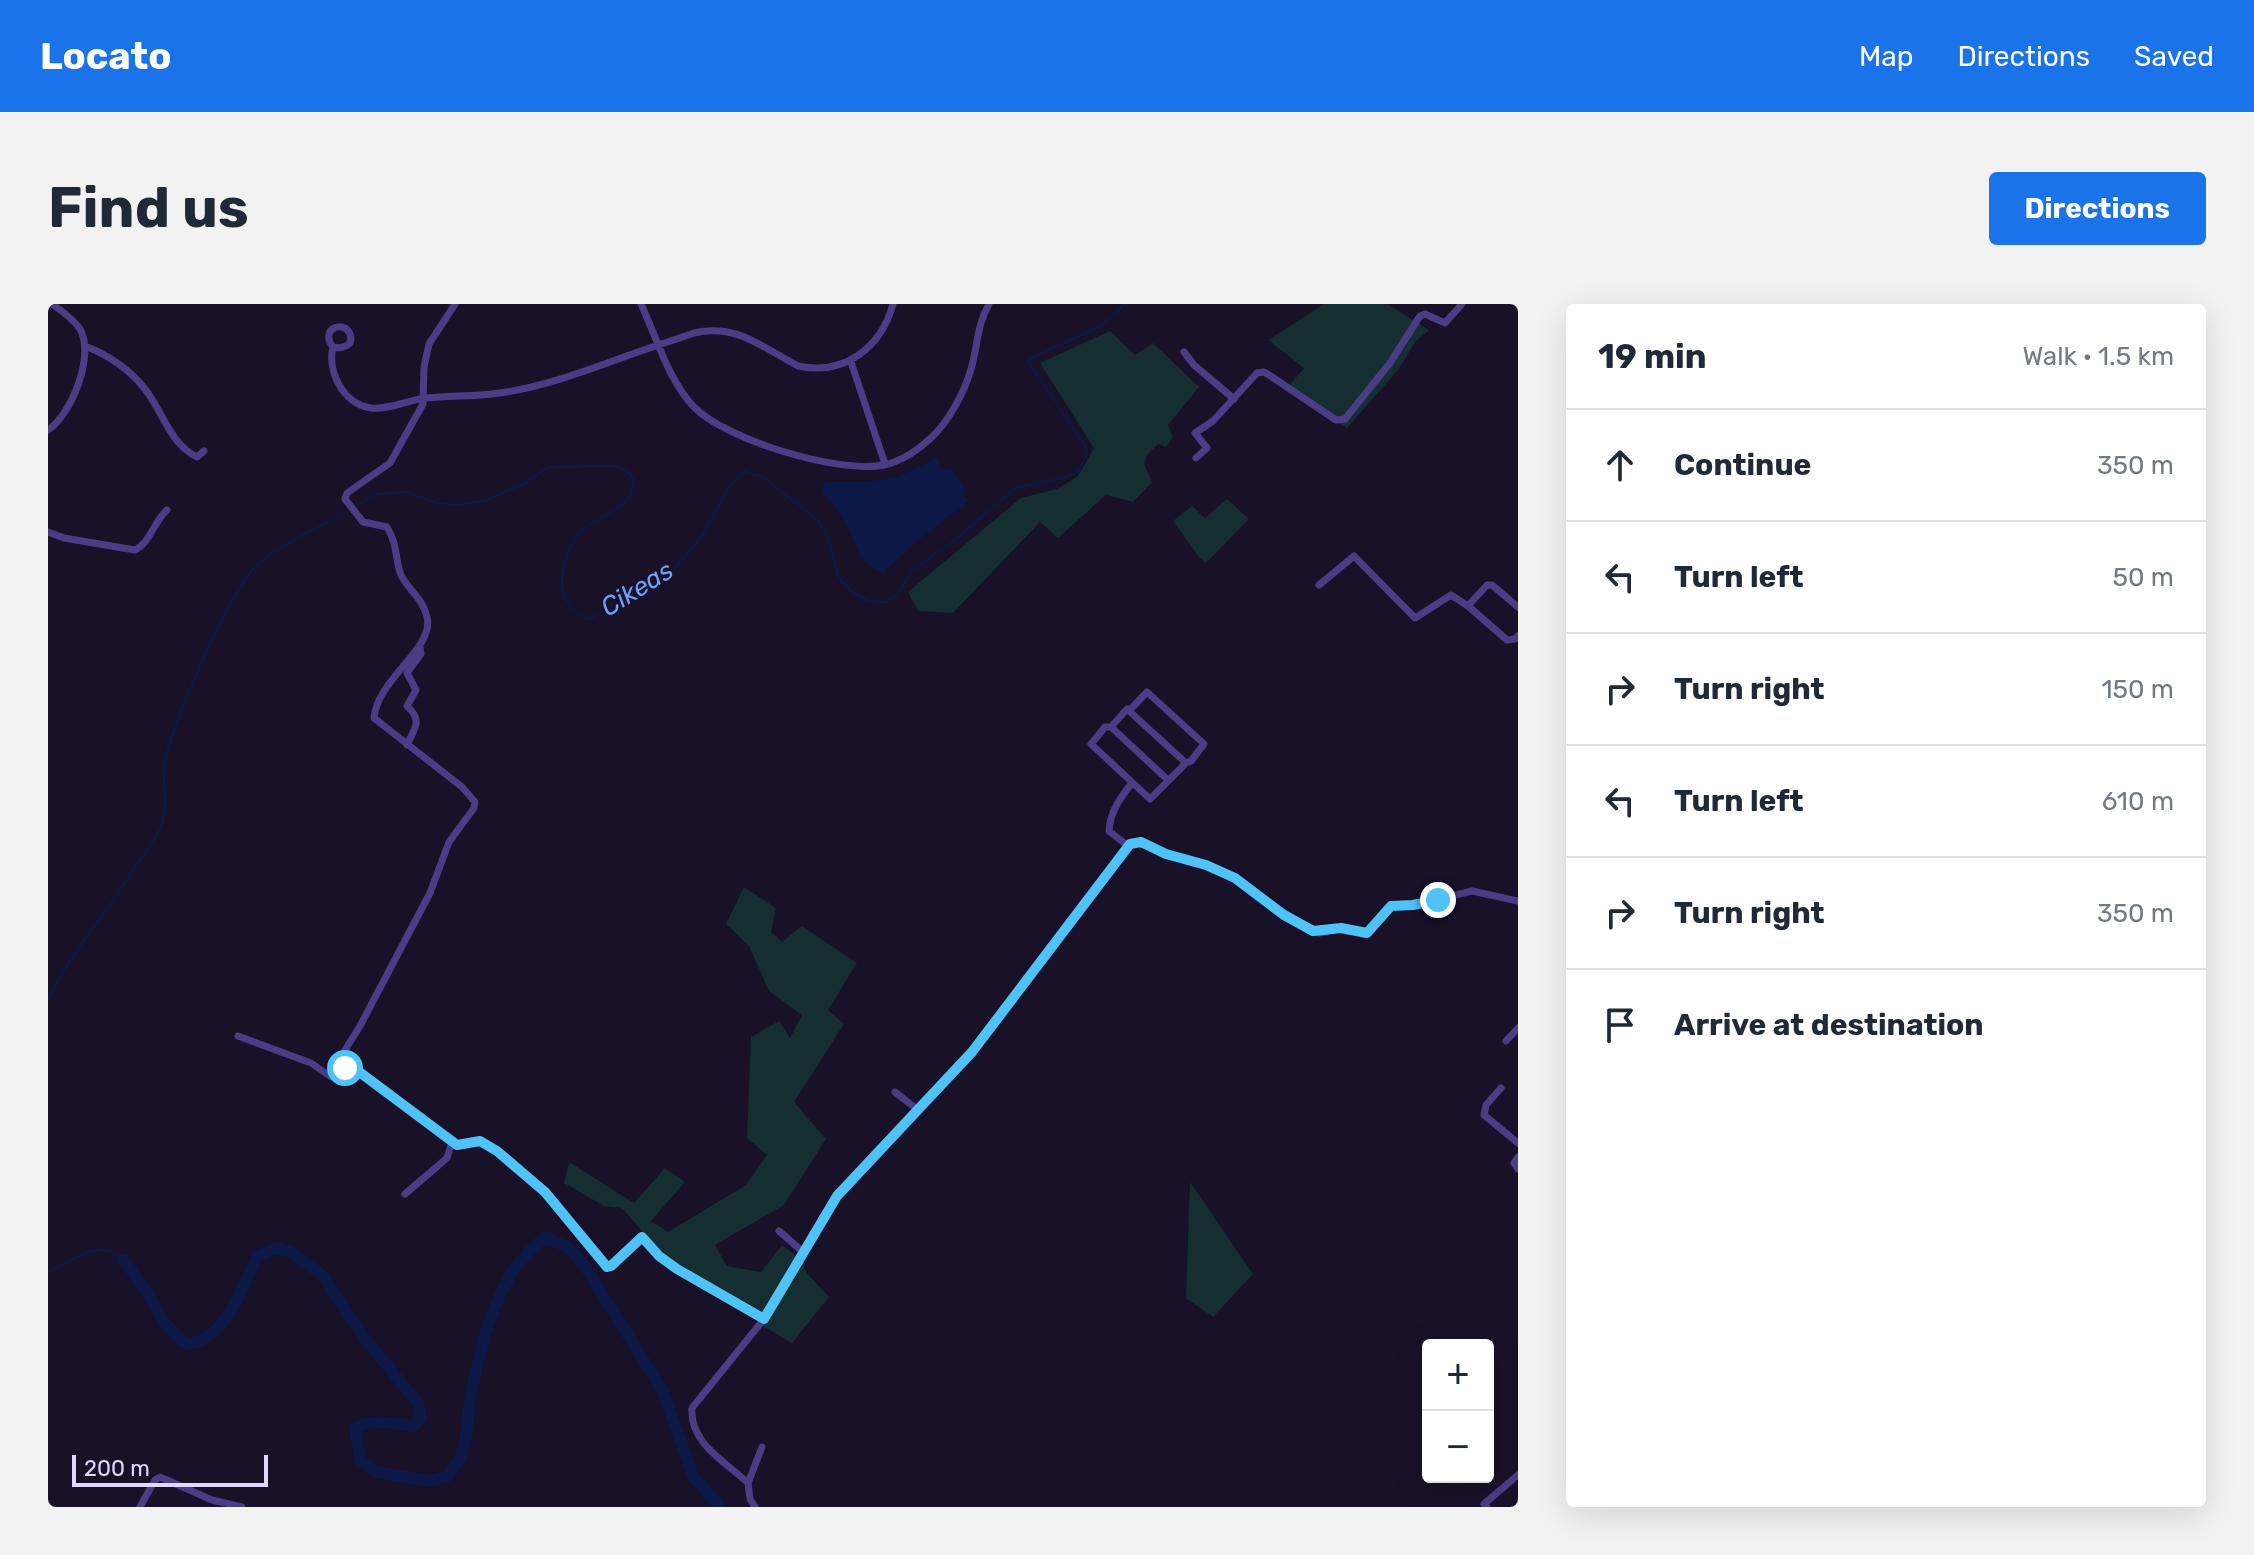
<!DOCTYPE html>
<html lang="en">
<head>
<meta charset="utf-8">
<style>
  :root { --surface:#fff; --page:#f2f2f3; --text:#1f2937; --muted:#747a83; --line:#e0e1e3; --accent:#1a73e8 }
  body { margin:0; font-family:Rubik,sans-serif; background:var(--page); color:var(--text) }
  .controls { position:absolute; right:24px; bottom:24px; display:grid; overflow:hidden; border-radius:8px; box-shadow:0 8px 32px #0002 }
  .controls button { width:72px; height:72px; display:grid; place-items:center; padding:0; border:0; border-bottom:2px solid var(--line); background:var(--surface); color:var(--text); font:40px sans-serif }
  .scale { position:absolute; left:24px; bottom:20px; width:196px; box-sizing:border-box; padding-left:8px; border:4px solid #e2d8fe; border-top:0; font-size:22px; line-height:28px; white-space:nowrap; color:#e2d8fe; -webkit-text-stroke:6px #181128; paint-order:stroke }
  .stop { position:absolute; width:24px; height:24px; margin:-18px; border:6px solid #4fc3f7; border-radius:50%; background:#fff }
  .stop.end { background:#4fc3f7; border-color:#fff; box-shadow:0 2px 8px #0008 }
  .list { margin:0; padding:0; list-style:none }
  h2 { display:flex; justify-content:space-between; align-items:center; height:104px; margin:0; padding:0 32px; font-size:34px }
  h2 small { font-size:26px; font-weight:400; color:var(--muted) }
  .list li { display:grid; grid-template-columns:52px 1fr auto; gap:24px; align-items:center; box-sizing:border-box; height:112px; padding:0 32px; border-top:2px solid var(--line) }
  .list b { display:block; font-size:30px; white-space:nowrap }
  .list em { font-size:26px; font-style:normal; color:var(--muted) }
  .icon { flex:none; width:44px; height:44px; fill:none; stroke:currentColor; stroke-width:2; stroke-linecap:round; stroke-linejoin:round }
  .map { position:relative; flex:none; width:1470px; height:1203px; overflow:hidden; border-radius:8px }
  header { display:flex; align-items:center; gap:48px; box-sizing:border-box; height:112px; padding:0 40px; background:var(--accent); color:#fff }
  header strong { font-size:38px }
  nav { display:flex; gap:44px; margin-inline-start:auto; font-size:28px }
  .intro { display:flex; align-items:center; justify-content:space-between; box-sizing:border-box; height:192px; padding:0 48px }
  h1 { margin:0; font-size:56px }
  .button { padding:20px 36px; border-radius:8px; background:var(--accent); color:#fff; font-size:28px; font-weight:700 }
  main { display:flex; gap:48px; padding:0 48px }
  aside { flex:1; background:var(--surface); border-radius:8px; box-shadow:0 8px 32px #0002 }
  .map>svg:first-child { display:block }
  .green { fill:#142e31 }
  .water { fill:#0c1845 }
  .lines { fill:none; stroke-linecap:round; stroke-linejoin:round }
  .stream { stroke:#0c1845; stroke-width:2 }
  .river { stroke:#0c1845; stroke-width:12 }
  .minor { stroke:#4b3d85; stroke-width:7 }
  .route { stroke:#4fc3f7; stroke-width:10 }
  .labels { text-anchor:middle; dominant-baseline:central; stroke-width:6; stroke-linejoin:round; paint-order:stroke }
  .water-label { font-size:26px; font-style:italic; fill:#6aa1fb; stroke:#181128 }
</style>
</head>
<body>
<header>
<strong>Locato</strong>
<nav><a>Map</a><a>Directions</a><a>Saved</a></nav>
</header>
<div class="intro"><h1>Find us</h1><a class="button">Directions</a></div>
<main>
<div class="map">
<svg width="1470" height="1203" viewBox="0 0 1470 1203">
  <rect width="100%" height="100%" fill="#181128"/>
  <path class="green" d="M1276,0h63l42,26 -13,11 -18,29 -51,58 -61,-39 18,-21 -36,-28z
    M1062,27l25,24 18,-12 46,44 -31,38 5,12 -7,10 -8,-3 -11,11 -3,9 8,18 -19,20 -27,-7 -48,43 -18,-16 -87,91 -35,-2 -10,-19 113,-94 36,-9 21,-13 16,-28 -54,-85z
    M1179,195l22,20 -43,44 -7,-6 -26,-36 19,-15 13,12z
    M696,583l32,21 -5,24 11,10 20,-16 55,37 -29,47 16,14 -50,78 32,37 -42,66 -69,40 12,21 34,6 21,-27 22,17 1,9 24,26 -37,46 -35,-20 5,-6 -99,-62 -41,-47 -18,-2 -40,-23 5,-21 65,41 31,-35 20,14 -34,39 17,11 78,-47 21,-30 -20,-17 4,-101 28,-16 11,17 12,-23 -33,-24 -20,-45 -23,-22z
    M1142,878l63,92 -40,43 -27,-19z"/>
  <path class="water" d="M889,152l4,11 11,3 13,18 -2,5 6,8 -48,37 -38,35c-32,-16 -22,-25 -38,-50 -7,-11 -15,-22 -23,-32l3,-9c52,-2 65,4 112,-26z"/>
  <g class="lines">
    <path class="stream" d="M306,203l22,-13 30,-2 31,11 20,2 27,-4 40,-17 24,-17 68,-1 10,4 8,9c0,27 -25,33 -44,46 -15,9 -22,24 -26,41 -2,12 -4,18 0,29 5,13 13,21 26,24l29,-17 18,-5 32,-22 33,-39 28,-51 14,-14 20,7 54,42 9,15 12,43 14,15 16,8 17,1 11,-7 15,-24 47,-34 56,-49 51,-11 13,-6 8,-16 -3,-11 -57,-84 74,-34 24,-22
      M0,695c24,-47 59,-87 87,-132 9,-13 24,-31 28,-47 5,-17 -1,-37 1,-54 5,-37 68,-181 95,-203 27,-22 60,-35 89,-52
      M0,967c18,-6 38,-23 58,-21 5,1 13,7 18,10"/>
    <path class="river" d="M76,956c7,11 16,21 23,33 13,21 19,37 41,51 40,-6 54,-56 69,-88l21,-8 15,5 30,23 43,64 52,63 3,15 -8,8c-18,-2 -43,-9 -58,3l5,31 15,12 54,9 19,-5c4,-6 11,-13 13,-20 8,-21 6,-46 11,-67 11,-53 27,-120 74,-152l21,10 17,18 79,126 30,85 27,31"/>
    <path class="minor" d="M593,0c16,34 27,76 53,103 32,33 145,67 190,58 19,-4 38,-18 52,-32 18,-20 33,-50 38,-76 4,-19 5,-36 15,-53
      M37,42c23,9 45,24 60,43 18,23 25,55 52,68l7,-6
      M285,43c9,2 21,-1 17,-13 -6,-15 -31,-5 -17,13 -6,24 10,57 38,61 18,2 37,-8 55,-10 26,-3 53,-1 80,-6 44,-7 87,-24 129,-39 20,-7 39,-13 59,-20 42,-10 68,14 104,33 46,10 83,-18 95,-62
      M1136,48l10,13 40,34
      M803,58l34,102
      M0,126c24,-16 47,-75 32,-101 -7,-10 -18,-18 -28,-25
      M1148,154l11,-10 -12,-15 18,-12 44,-48 7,-1 5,3 67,45 9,-1 45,-56 30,-47 5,-2 20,9 17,-19
      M0,228l16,6 71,12c15,-7 19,-29 32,-40
      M1271,281l35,-29 61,62 36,-23 17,11 39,34 8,-1 3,-3
      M1420,302l19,-21h5l26,22
      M1081,407l18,-19 57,52 -13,17 -5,2 -36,36 -59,-55 14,-17h6l16,-18 59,54
      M1063,423l57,53
      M359,441c8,-18 16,-24 0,-39l9,-16 -9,-17 14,-19 -1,-7
      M1080,542l-19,-15c1,-19 11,-33 23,-48
      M190,732l73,27 20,14h7l7,-9v-18l15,-24 70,-133 19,-51 25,-34 1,-6 -13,-15 -88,-69c3,-39 61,-70 53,-101 -5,-20 -18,-26 -26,-42 -6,-15 -3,-30 -14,-48l-24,-5 -18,-23 2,-6 43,-30 33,-59 1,-37 5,-23 26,-40
      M1458,737l12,-13
      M298,758l111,83 23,-4 17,10 48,41 62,75 4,-1 31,-29 17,19 18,13 87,50
      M1453,784l-15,17 -2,10 34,28
      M847,788l23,18
      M1470,853l-4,6 4,6
      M357,890l42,-36 5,-16
      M731,927l24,21
      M700,1179l14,-36
      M92,1203l15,-27 5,-3 52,23 30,7
      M707,1203l-5,-8 -2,-16c-22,-21 -59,-40 -56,-75l72,-89 73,-123 135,-144 158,-208 11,-2 25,12 40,11 29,13 49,37 29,16 6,2 22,-5 26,5 24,-27 22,-1 59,-14 46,10
      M1439,1203l-3,-3 34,-29"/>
  </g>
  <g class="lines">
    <path class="route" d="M297,764l1,-6 111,83 23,-4 17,10 48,41 62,75 4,-1 31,-29 17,19 18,13 87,50 73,-123 135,-144 158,-208 11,-2 25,12 40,11 29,13 49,37 29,16 28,-3 26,5 24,-27 22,-1 25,-5"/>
  </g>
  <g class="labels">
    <g class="water-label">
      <text transform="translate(589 285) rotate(-32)">Cikeas</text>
    </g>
  </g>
</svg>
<div class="controls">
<button>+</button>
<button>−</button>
</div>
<div class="scale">200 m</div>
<div class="stop" style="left:297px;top:764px"></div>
<div class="stop end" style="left:1390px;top:596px"></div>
</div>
<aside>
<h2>19 min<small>Walk · 1.5 km</small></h2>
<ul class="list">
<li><svg class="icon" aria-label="ahead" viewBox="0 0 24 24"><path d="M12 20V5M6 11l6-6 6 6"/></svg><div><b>Continue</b></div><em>350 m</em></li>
<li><svg class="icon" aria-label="left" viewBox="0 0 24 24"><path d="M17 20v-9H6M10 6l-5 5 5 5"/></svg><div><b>Turn left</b></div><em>50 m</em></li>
<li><svg class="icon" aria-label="right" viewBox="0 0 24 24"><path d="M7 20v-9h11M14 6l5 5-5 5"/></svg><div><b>Turn right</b></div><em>150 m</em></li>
<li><svg class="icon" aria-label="left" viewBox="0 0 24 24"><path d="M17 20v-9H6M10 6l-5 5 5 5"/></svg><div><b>Turn left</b></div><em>610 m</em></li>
<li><svg class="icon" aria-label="right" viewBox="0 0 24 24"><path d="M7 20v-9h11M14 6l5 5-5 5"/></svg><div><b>Turn right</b></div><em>350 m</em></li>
<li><svg class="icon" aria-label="arrive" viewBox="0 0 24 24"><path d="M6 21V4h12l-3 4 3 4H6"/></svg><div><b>Arrive at destination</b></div></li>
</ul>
</aside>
</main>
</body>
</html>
